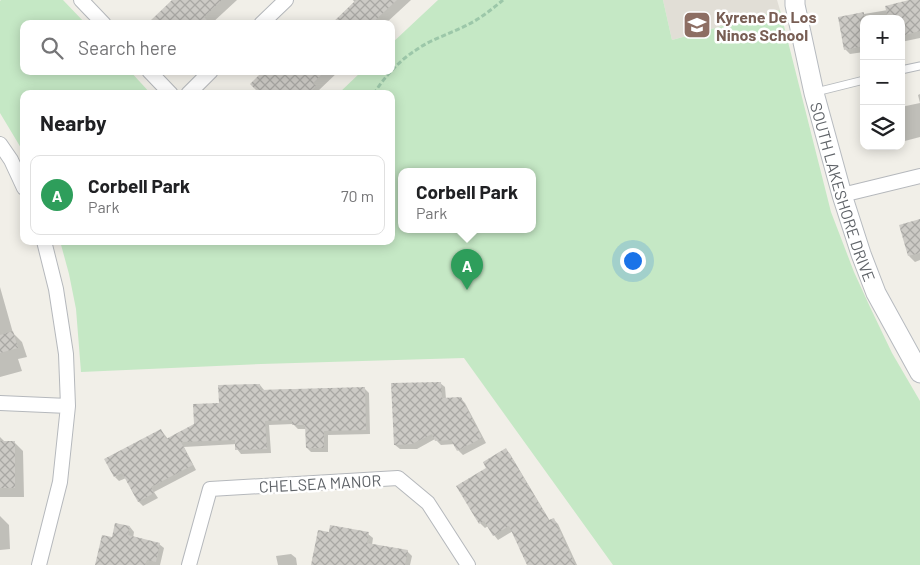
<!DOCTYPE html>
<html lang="en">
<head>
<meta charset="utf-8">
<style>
  :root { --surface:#fff; --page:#f2f2f2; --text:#202124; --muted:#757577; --line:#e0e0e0; --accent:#ea4335 }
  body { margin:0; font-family:Barlow,sans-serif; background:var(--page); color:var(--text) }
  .controls { position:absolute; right:15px; top:15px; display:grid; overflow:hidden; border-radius:10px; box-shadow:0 2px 12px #0003 }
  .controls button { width:45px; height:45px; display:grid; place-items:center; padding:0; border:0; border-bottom:1px solid var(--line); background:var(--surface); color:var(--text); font:25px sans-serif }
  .you { position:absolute; left:632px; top:260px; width:18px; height:18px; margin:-12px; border:4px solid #fff; border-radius:50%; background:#1a73e8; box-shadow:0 0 0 8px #1a73e833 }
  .badge { display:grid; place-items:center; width:32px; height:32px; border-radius:50%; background:var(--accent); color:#fff; font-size:16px; font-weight:700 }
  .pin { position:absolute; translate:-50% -41px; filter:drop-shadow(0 1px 2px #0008) }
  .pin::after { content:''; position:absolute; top:26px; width:18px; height:15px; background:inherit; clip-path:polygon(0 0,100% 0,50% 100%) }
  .popup { position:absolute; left:398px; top:168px; width:138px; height:65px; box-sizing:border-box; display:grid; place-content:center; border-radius:10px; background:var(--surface); filter:drop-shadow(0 1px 4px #0005); font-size:16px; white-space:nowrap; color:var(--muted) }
  .popup b { font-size:19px; color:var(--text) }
  .popup::after { content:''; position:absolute; left:50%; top:100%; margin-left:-10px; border:10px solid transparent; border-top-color:var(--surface) }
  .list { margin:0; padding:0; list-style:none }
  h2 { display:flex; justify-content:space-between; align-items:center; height:65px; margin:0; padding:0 20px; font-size:21px }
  h2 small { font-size:16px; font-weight:400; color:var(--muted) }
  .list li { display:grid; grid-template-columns:32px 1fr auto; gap:15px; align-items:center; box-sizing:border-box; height:80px; margin:0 10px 10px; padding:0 10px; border:1px solid var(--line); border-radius:10px }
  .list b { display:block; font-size:19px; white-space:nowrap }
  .list p { margin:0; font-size:16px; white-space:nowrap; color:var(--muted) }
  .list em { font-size:16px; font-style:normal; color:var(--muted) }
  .icon { flex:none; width:28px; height:28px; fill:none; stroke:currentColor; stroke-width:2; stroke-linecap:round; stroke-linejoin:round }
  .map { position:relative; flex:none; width:920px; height:565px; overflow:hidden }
  .search { position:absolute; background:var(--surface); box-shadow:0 2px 12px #0003; left:20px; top:20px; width:375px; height:55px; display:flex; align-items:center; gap:12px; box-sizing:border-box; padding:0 18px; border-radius:10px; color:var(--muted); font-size:19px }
  .panel { position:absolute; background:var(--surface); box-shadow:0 2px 12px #0003; left:20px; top:90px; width:375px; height:155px; border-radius:10px }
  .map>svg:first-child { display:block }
  .education { fill:#e1ded6 }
  .green { fill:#c5e8c5; fill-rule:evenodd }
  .shadow { fill:#0003 }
  .building { fill:url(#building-cross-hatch) }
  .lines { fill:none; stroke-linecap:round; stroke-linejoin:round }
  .lane-casing { stroke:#b5b8bc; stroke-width:9 }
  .street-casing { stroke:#b5b8bc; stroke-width:16 }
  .secondary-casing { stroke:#b6babf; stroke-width:21 }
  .path { stroke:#9cc7a9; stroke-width:3; stroke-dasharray:5 2.5; stroke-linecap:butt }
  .lane { stroke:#fff; stroke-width:7 }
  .street { stroke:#fff; stroke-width:14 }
  .secondary { stroke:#fff; stroke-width:19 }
  .labels { text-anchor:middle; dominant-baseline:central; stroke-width:5; stroke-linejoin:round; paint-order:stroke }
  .education-label { font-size:16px; font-weight:bold; fill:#785e54; stroke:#fff; text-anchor:start }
  .street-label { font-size:16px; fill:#5f6368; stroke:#fff }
</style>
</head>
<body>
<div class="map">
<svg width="920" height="565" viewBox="0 0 920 565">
  <defs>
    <pattern id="building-cross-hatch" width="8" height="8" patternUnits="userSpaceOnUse" patternTransform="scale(1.25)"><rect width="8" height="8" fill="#cccac5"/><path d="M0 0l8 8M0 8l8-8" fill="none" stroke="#a9a8a4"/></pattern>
  </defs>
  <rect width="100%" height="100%" fill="#f1efe8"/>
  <path class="education" d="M663,0h114l3,10 -108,30z"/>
  <path class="green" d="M1,0h62l23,24h-62v47h106l21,23h-127v59l-24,-40v-112z
    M438,0h225l9,40 108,-30 51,202 23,60 16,35 22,46 28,48v164h-307l-149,-207 -203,6 -180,8 -5,-63 -7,-35 -9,-33h331v-147h-53l24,-23h29v-27zM402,171h130v58h-130z"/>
  <path class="shadow" d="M174,0h63l-26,24h-54z
    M353,0h58l-26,24h-52l22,-21z
    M913,0h7v38l-19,4v-23h-37v33l-14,2 -5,-5 -5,-31 48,-8z
    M265,71h74l-21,20 3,3h-64l2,-3z
    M920,94v43l-19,5v-35l19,-4 -2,-8z
    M920,220v40l-5,2 -6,-6z
    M0,287l13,46 9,9 5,15 -9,2 4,12 -22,6z
    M440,383l5,4 1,12 14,-1 5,5 21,40 -23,12 -5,-5 -3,-6 -14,1 -6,-6 -18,10h-17l-5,-4z
    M260,385l4,5 100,-2 5,5 1,41 -42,1v17h-17l-4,-4 -1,-19h-8l-5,-5 -24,1 2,28 -30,1 -4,-5v-5l-53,3 12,23 -42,22 4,6 -15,8 -4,-4 -13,-24 -7,3 -4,-4 46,-47 7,9 27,-14 25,-21z
    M0,437l5,5h9l9,9 1,46h-24z
    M506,450l4,4 40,67 4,-1 4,4 19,41h-49l-15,-34 -15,9 -4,-5 -6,-9 -3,2 -5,-5 -22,-37 30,-18z
    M0,516l9,9 1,24 -10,1z
    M130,527l4,5 -1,6 26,6 5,4 -4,17h-64l17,-26z
    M368,534l5,4 -1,7 35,6 5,5 -2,9h-97z
    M291,554l5,4 1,7h-19l-2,-9z"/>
  <path class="building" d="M172,0h50l-18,17 7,7h-64z
    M356,0h41l-26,24h-40z
    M909,0h11v31l-19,5v-17h-13l-3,-13z
    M864,12v34l-20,4 -6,-33z
    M263,71h62l-12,12 3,3 -8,8h-48l-10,-10z
    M920,219v34l-12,3 -9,-31z
    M13,331l5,17 -18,5v-18z
    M441,382l1,16 19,-1 21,41 -25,13 -6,-11 -16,1 -3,-7 -20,10 -18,1 -3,-62z
    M260,384v6l105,-3 1,43 -42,1v17h-18l-1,-23h-13v-5l-27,1 2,28 -32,1v-10l-54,2 12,23 -42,22 3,6 -16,9 -16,-29 -8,4 -10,-18 57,-30 5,10 28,-15 -1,-20 26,-1 -1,-18z
    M0,441h15v47h-15z
    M506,448l43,72 5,-2 21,47h-48l-18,-39 -16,10 -9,-15 -5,3 -23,-38 30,-18 -3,-6z
    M115,523l15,3 -2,9 32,8 -4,19 -9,-2 -2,5h-50l7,-30 10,2z
    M330,525l39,7 -2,11 41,7 -3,15h-94l7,-35 11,2z"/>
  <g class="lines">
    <defs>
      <path id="lane" d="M901,70l19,-4
        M816,92l48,-12"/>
      <path id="street" d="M81,0l23,24
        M261,24l25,-24
        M149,71l22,23
        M188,94l23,-23
        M0,144l11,16 13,28
        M842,195l78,-19
        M0,403l68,3
        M39,565l21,-83 8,-76 -2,-52 -10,-65 -12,-48
        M189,565l21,-76 188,-11 30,25 40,62"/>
      <g id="secondary">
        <path id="s1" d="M795,0v5l19,88 28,102 19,59 15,39 44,80"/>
      </g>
    </defs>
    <use href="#lane" class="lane-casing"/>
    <use href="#street" class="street-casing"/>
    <use href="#secondary" class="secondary-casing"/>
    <path class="path" d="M374,94c9,-16 26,-34 42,-44 14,-10 30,-15 45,-22 16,-7 29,-17 42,-28"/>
    <use href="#lane" class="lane"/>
    <use href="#street" class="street"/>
    <use href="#secondary" class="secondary"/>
  </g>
  <defs>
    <symbol id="school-square" viewBox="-11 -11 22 22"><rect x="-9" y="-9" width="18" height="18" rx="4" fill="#8d6e63" stroke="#fff"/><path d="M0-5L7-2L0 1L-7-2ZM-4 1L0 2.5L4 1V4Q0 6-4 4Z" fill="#fff"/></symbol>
  </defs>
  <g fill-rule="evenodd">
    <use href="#school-square" x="681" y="9" width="32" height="32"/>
  </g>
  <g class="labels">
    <g class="education-label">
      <text x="716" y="16">Kyrene De Los<tspan x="716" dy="18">Ninos School</tspan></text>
    </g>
    <g class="street-label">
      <text stroke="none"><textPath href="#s1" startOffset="198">SOUTH LAKESHORE DRIVE</textPath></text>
      <text transform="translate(320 483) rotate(-3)">CHELSEA MANOR</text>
    </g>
  </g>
</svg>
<div class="controls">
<button>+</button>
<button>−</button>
<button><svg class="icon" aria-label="layers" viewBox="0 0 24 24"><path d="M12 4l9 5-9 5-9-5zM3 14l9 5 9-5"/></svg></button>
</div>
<div class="you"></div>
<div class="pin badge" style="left:467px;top:290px;background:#2e9e5b">A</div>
<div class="popup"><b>Corbell Park</b>Park</div>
<div class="search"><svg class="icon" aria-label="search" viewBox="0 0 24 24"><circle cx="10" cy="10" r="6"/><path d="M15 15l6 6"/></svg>Search here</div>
<section class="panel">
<h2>Nearby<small></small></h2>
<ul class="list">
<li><span class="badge" style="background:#2e9e5b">A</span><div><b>Corbell Park</b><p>Park</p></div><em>70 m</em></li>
</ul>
</section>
</div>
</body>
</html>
